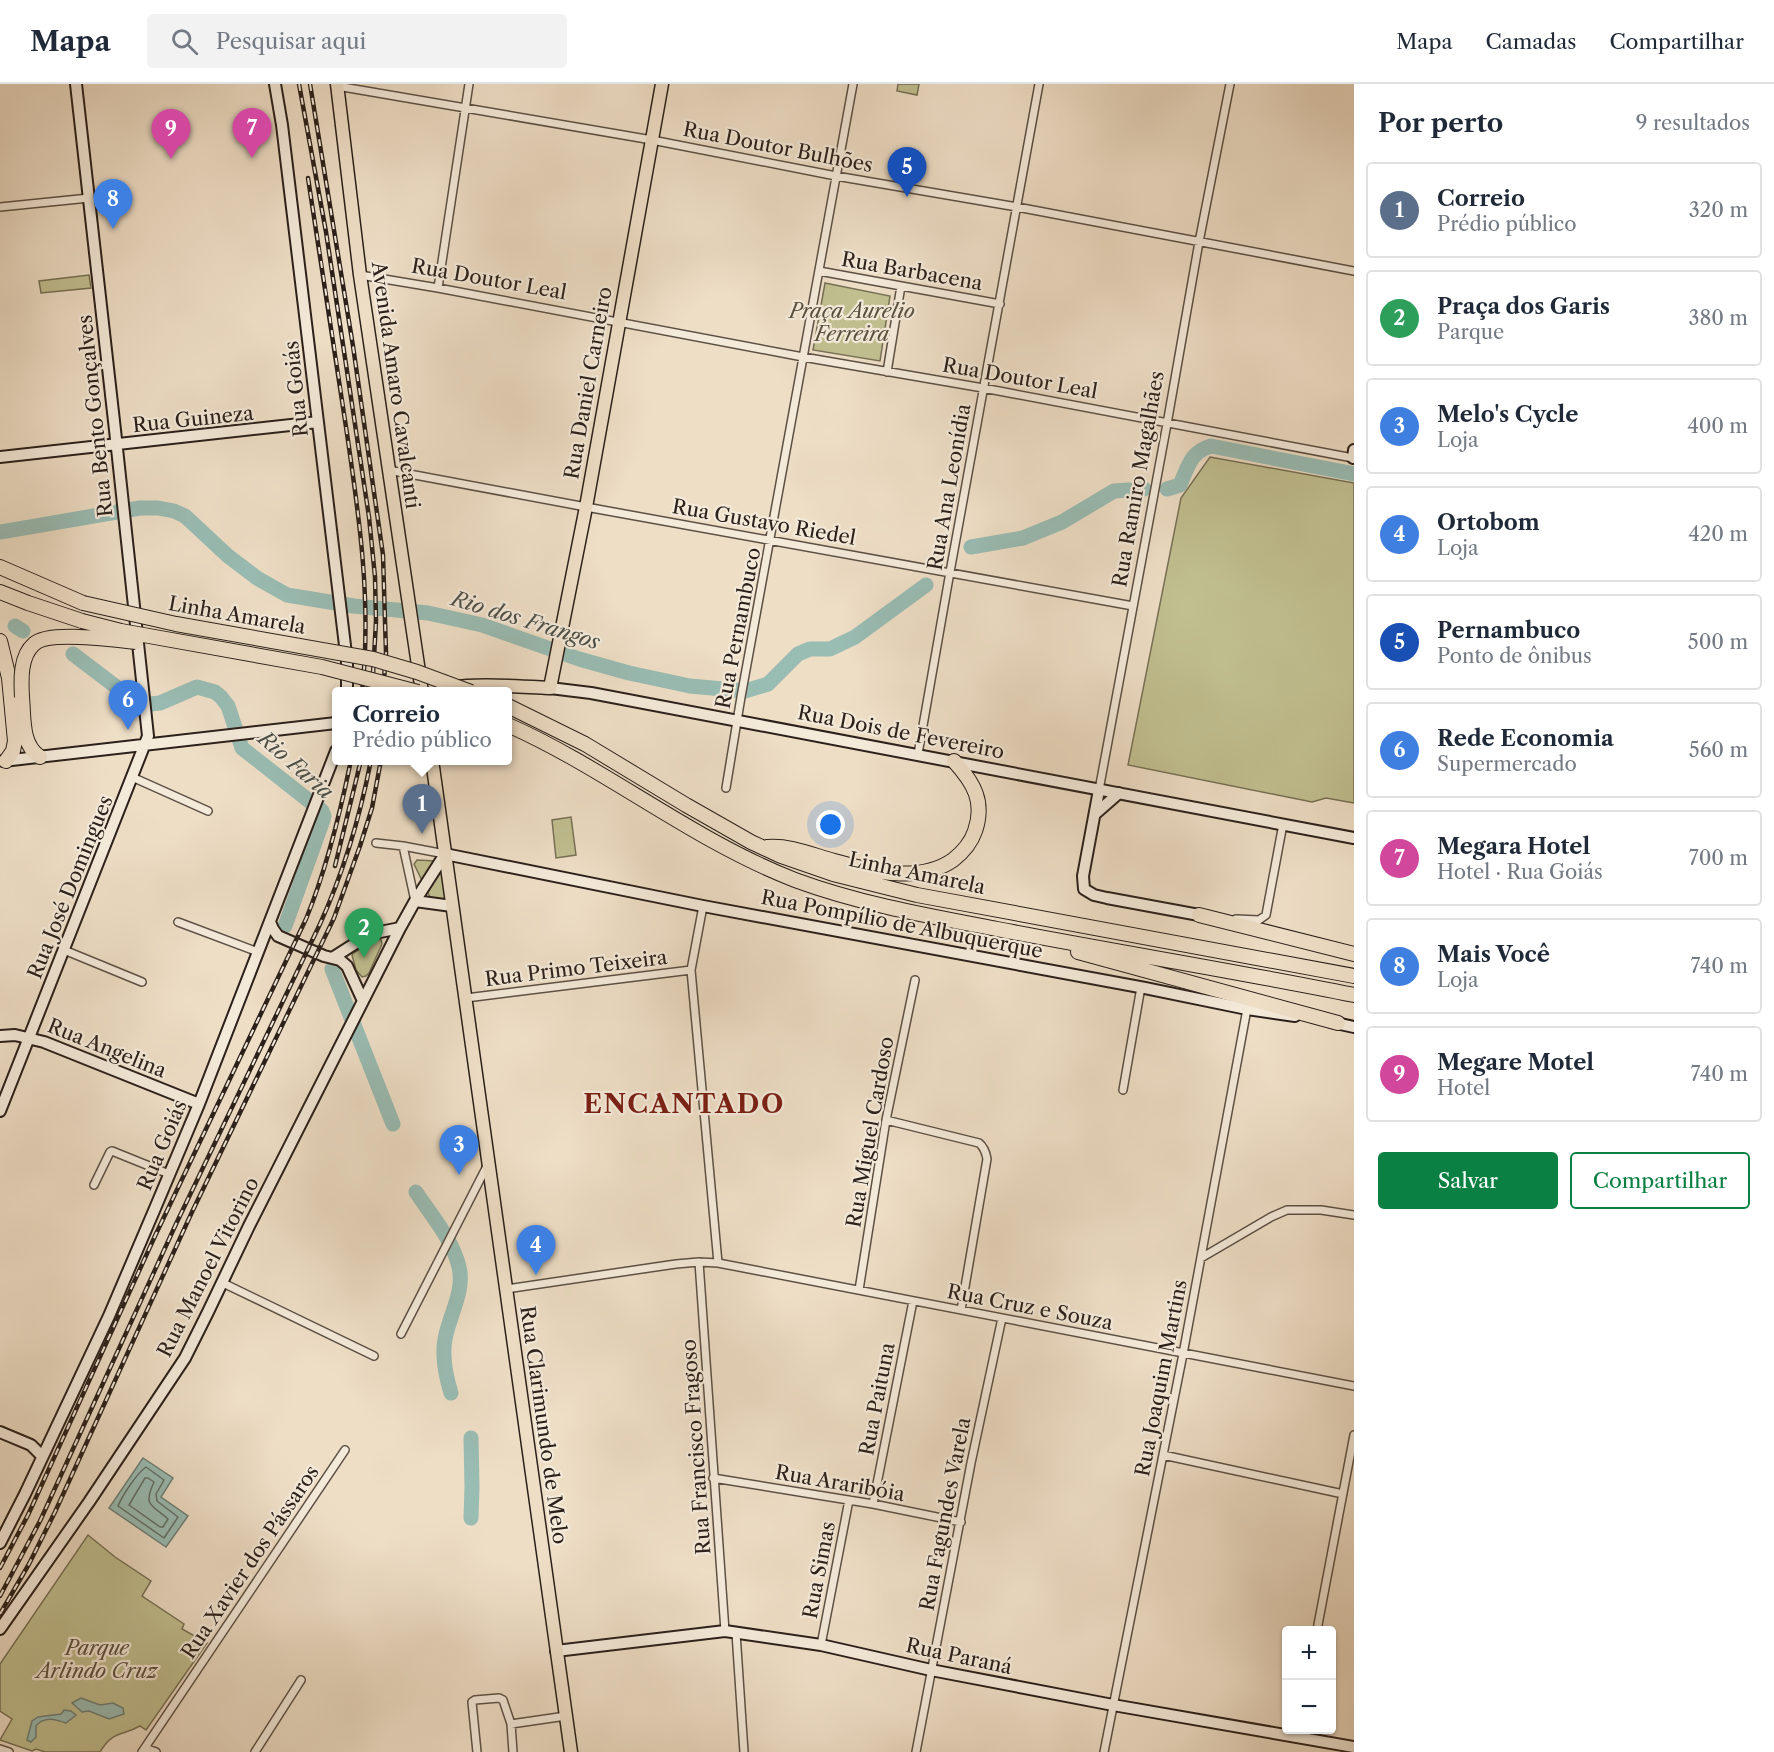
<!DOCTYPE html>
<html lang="pt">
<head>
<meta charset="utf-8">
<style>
  :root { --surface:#fff; --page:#f2f2f3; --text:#1f2937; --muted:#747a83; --line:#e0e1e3; --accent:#0b8043 }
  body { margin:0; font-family:"Libre Caslon Text",serif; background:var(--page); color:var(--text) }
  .controls { position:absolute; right:18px; bottom:18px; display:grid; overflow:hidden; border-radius:6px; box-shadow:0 2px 4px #0004 }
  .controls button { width:54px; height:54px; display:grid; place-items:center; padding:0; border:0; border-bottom:2px solid var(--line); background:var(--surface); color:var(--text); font:30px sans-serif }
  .you { position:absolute; left:831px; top:741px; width:21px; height:21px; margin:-15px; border:4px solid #fff; border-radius:50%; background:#1a73e8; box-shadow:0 0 0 9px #1a73e833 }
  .badge { display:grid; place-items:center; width:39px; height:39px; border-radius:50%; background:var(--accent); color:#fff; font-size:20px; font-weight:700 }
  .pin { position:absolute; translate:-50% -50px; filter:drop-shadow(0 2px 3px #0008) }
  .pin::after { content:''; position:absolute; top:32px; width:21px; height:18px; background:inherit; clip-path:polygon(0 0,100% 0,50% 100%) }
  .popup { position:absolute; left:332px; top:603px; width:180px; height:78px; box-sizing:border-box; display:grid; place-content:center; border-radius:6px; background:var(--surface); filter:drop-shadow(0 2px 4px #0005); font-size:20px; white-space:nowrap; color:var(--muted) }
  .popup b { font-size:22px; color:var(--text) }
  .popup::after { content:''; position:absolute; left:50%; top:100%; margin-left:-12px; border:12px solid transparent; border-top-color:var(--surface) }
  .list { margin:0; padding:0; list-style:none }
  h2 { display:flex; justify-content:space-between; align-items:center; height:78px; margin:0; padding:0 24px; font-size:26px }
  h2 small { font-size:20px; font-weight:400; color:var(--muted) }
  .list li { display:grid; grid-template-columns:39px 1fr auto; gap:18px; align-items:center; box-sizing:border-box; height:96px; margin:0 12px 12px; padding:0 12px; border:2px solid var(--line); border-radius:6px }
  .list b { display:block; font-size:22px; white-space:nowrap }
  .list p { margin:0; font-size:20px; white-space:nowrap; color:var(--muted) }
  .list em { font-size:20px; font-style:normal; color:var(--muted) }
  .actions { display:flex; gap:12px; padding:18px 24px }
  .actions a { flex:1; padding:14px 0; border:2px solid var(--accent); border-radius:6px; text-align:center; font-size:21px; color:var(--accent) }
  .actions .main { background:var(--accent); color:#fff }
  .icon { flex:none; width:33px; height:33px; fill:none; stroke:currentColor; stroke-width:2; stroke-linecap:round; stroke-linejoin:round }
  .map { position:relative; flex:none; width:1354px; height:1668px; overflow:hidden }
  header { display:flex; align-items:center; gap:36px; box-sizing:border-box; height:84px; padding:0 30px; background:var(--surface); border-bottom:2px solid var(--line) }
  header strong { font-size:28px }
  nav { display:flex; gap:33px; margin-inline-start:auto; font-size:21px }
  .search { width:420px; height:54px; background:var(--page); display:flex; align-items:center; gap:15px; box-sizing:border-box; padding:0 21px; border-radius:6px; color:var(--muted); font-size:22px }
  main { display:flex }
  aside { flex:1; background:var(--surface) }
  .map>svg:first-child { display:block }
  .green { fill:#c1bf90; stroke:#767055; stroke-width:1.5 }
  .water { fill:#99bcb3; stroke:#6d7e76; stroke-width:1.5 }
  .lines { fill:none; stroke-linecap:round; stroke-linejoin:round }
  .shore { stroke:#626e66; stroke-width:1.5 }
  .river { stroke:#99bcb3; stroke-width:15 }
  .street-casing { stroke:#5c5045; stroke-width:10 }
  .secondary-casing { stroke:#2b201a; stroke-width:14 }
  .primary-casing { stroke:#2b201a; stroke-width:15 }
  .highway-casing { stroke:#2b201a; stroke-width:16 }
  .street { stroke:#f4eada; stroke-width:7 }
  .secondary { stroke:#f4eada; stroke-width:10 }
  .primary { stroke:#eedec6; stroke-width:12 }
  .highway { stroke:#eedec6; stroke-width:14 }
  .rail-casing { stroke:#2b201a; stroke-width:4.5 }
  .rail { stroke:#f4eada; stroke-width:2; stroke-dasharray:7; stroke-linecap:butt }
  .highway-bridge-casing { stroke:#2b201a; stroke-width:16; stroke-linecap:butt }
  .highway-bridge { stroke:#eedec6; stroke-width:14 }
  .labels { text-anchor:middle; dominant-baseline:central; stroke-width:4.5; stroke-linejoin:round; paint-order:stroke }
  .street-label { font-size:20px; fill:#2b201a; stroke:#f4eada }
  .park-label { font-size:20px; font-style:italic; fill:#58503d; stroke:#f4eada }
  .water-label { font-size:21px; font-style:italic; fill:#4c4f48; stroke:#f4eada }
  .district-label { font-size:26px; font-weight:bold; letter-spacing:1.5px; fill:#7a1f14; stroke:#f4eada }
</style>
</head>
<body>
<header>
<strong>Mapa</strong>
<div class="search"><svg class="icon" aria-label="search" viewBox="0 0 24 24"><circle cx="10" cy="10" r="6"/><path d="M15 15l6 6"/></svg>Pesquisar aqui</div>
<nav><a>Mapa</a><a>Camadas</a><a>Compartilhar</a></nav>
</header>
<main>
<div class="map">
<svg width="1354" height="1668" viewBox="0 0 1354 1668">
  <rect width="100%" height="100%" fill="#eedec6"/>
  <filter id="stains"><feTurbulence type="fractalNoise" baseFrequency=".00333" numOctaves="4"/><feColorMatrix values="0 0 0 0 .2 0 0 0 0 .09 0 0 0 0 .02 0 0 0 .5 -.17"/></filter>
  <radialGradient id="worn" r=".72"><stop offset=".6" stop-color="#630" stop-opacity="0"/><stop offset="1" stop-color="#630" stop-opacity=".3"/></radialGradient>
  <path class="green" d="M898,0h21l-2,11 -20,-4z
    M89,191l2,13 -50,5 -2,-12z
    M825,199l65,13 -10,65 -67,-11z
    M1210,373l144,26v320l-28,-5 -14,4 -184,-37 53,-267z
    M571,733l5,38 -20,3 -4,-38z
    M417,776l19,1 8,13 2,24 -2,2 -13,-1 -17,-35z
    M376,855l5,1 1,4 -13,29 -3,3 -4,1 -6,-7 -4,-15 3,-3z
    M88,1451l27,22 36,24 -9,15 42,28 -2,5 25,14 -61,87 -6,-4c-20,11 -26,4 -40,26h-55l-9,-3 -4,2 -32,-11 12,-21 -12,-8v-47z"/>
  <path class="water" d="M143,1374l30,20 -12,19 27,19 -22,31 -57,-39z
    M81,1614l19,7 13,-2 10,5 1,6 -15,5 -20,-8 -7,1 -10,-9z
    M64,1626l7,1 5,4 -10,8c-11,-4 -22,-7 -30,3v11l-5,5 -4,-2 5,-19 6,-4 23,-3z"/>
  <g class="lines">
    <path class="shore" d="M146,1383l18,13 -8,14 1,7 21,16 -14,21 -46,-32c4,-10 19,-33 28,-39z
      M145,1394h3l6,4c-11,24 -3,22 14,37l-5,8h-3l-31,-22z"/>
    <path class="river" d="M1167,405l13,-4c8,-18 10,-33 31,-39l143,28
      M0,448l140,-24h18l16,3 11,5 43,40 29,22 30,17 67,11 74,7 54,12 97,34 50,14 61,13 55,5 23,-7 30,-30 12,-5h20l25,-12 71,-52
      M971,463l52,-9 39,-16 52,-31 30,-2
      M15,542l8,5
      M73,570l67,51 20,-2 37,-16 18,5 6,5 7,9 14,42 80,63 2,5 -1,4 -38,106
      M332,885l61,155
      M416,1108c15,23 37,48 43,75 6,24 -10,49 -14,72 -3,17 1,38 6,54
      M471,1434l1,-31 -1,-49"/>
    <defs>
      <path id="street" d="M337,2l315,54 184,36 181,31 337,64
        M0,123l89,-9
        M819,187l181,33
        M360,191l78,13 365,69 180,31 370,70
        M438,204l31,-204
        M887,288l14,-86
        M388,386l198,37 547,99
        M918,670l32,-182 89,-488
        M132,693l76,34
        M726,704l15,-91 112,-613
        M1099,706l68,-366 32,-182 31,-158
        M376,759l27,3 42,8
        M403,762l12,55
        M703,822l-12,64 27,293
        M1236,835l23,1 7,-5 17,-91
        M178,838l80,30
        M64,866l78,32
        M466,914l225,-28
        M1123,1006l18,-103
        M886,1036l93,23c5,4 7,10 8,16l-26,151
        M94,1101l16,-33 2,-1 57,23
        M1201,1174l70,-41 16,-7h34l33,5
        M699,1178l26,369
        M223,1199l151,73
        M506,1205l170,-25 23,-2 19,1 636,123
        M859,1206l27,-170 29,-140
        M401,1250l86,-168
        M1163,1371l180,39
        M713,1394l160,26 88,18
        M873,1420l40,-203
        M1317,1546l37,-195
        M736,1549l8,119
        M821,1561l28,-145
        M511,1640l55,-8
        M145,1664l11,4
        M0,1665l9,3
        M142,1668l203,-302
        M255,1668l46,-72
        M477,1668l-5,-50 3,-2 24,-2 4,2 8,24 2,28
        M916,1668l55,-289 31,-145
        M1104,1668l79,-398 64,-345"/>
      <path id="secondary" d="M275,0l7,41 65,537v30
        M1354,366l-1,8h1
        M0,373l318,-35
        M550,604l41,5 763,145
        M3,677l333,-38
        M1099,706l-16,86 1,13 10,6 13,3 92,17
        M1095,730l24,-21
        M415,817l37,5
        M270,838l3,7 5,7 46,20 16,4 7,6 16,35
        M334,873l36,-23 30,-6
        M1331,938l23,5
        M0,952l15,-1 29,7 155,62
        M0,1027l148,-375 -33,-306 -39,-346
        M0,1348l31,13 11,11
        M0,1459l25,-49 84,-178 47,-110 43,-102 137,-353
        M0,1545l89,-127 96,-144 23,-46 41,-86 151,-298 15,-27 30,-47 258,52 442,82 102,21 48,7
        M556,1567l169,-20 96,14 110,25 182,35 241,42"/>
      <path id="primary" d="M337,0l23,191 62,417
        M440,608c13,-11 90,-5 110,-4l36,-181 76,-423
        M432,676l139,992"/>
      <path id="highway" d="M0,483l83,36
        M0,508l28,11 54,18
        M0,557l9,37 6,63 -2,10 -7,10
        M22,613c2,21 -1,48 18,60
        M508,622l77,38 101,61 65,37 30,14 52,18 84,21 437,81
        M508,641c99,44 184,115 287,155 65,24 134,36 202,49 119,23 238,42 357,66
        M767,763c25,-2 47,9 71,15 36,10 82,21 115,-2 9,-7 18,-17 22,-29 10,-29 -1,-48 -21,-70
        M1199,831l155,39
        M1078,868l260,71"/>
    </defs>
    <use href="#street" class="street-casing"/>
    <use href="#secondary" class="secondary-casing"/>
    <use href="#primary" class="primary-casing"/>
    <use href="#highway" class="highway-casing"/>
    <use href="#street" class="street"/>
    <use href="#secondary" class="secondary"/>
    <use href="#primary" class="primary"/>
    <use href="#highway" class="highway"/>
    <defs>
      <path id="rail" d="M299,0l27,148 43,285 6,60 1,44 -4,71
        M310,0l43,262 30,209 3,98 -3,39
        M308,94c13,83 26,166 38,249 13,88 26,175 16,265
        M335,782l26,-106
        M0,1484l28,-53 127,-279 151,-317c21,-51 34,-105 45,-159
        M0,1512l40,-75 136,-297 144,-300c24,-53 40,-107 51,-164
        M0,1530l29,-50 26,-52 137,-300 142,-294 26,-72 12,-38 9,-48"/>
    </defs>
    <use href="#rail" class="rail-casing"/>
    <use href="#rail" class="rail"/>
    <defs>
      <path id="highway-bridge" d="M83,519l93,21 197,35 44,13 54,20
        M82,537l39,10 201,36 96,25
        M22,613c-1,-17 -2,-41 12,-53 14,-14 81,-4 102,-2"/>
    </defs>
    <use href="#highway-bridge" class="highway-bridge-casing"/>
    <use href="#highway-bridge" class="highway-bridge"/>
  </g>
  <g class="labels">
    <g class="street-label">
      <text transform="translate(778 63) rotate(11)">Rua Doutor Bulhões</text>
      <text transform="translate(912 187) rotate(10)">Rua Barbacena</text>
      <text transform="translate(489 195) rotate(10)">Rua Doutor Leal</text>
      <text transform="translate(1020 294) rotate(10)">Rua Doutor Leal</text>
      <text transform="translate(588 299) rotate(-80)">Rua Daniel Carneiro</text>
      <text transform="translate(396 301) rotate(82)">Avenida Amaro Cavalcanti</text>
      <text transform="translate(296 305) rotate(-96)">Rua Goiás</text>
      <text transform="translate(95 332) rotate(-96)">Rua Bento Gonçalves</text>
      <text transform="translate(193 335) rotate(-6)">Rua Guineza</text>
      <text transform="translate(1138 395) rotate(-80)">Rua Ramiro Magalhães</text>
      <text transform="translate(949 403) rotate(-80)">Rua Ana Leonídia</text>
      <text transform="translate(764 438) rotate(10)">Rua Gustavo Riedel</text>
      <text transform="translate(237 531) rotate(10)">Linha Amarela</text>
      <text transform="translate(738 544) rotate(-79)">Rua Pernambuco</text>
      <text transform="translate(901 648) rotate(11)">Rua Dois de Fevereiro</text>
      <text transform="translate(917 789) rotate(12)">Linha Amarela</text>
      <text transform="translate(70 803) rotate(-68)">Rua José Domingues</text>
      <text transform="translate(902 840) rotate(11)">Rua Pompílio de Albuquerque</text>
      <text transform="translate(576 884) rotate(-7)">Rua Primo Teixeira</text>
      <text transform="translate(107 964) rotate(22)">Rua Angelina</text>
      <text transform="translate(870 1048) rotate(-80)">Rua Miguel Cardoso</text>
      <text transform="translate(162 1061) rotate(-67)">Rua Goiás</text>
      <text transform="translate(208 1183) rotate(-63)">Rua Manoel Vitorino</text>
      <text transform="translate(1030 1223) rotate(11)">Rua Cruz e Souza</text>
      <text transform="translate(1161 1294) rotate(-79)">Rua Joaquim Martins</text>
      <text transform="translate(877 1315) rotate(-79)">Rua Paituna</text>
      <text transform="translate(544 1341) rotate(82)">Rua Clarimundo de Melo</text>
      <text transform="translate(696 1363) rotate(-94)">Rua Francisco Fragoso</text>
      <text transform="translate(840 1399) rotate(10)">Rua Araribóia</text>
      <text transform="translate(945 1430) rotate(-79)">Rua Fagundes Varela</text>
      <text transform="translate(250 1478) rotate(-56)">Rua Xavier dos Pássaros</text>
      <text transform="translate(819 1486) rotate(-79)">Rua Simas</text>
      <text transform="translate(959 1572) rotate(12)">Rua Paraná</text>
    </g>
    <g class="park-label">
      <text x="852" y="227">Praça Aurelio<tspan x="852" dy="23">Ferreira</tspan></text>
      <text x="97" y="1564">Parque<tspan x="97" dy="23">Arlindo Cruz</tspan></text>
    </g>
    <g class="water-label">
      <text transform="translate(526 536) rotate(17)">Rio dos Frangos</text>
      <text transform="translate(296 681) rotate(41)">Rio Faria</text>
    </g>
    <g class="district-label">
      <text x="684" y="1020">ENCANTADO</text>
    </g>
  </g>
  <rect width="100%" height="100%" filter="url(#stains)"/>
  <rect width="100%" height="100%" fill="url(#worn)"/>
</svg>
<div class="controls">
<button>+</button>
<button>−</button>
</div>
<div class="you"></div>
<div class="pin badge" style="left:422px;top:750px;background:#5c6f8a">1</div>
<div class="popup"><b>Correio</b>Prédio público</div>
<div class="pin badge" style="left:364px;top:874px;background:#2e9e5b">2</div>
<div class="pin badge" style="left:459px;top:1091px;background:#3f7fe0">3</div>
<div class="pin badge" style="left:536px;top:1191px;background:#3f7fe0">4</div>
<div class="pin badge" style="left:907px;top:113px;background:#1a4fb4">5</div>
<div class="pin badge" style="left:128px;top:646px;background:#3f7fe0">6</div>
<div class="pin badge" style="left:252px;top:74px;background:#d1479c">7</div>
<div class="pin badge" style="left:113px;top:145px;background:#3f7fe0">8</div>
<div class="pin badge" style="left:171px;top:75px;background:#d1479c">9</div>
</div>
<aside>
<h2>Por perto<small>9 resultados</small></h2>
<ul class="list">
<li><span class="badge" style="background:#5c6f8a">1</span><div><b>Correio</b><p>Prédio público</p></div><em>320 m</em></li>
<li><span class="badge" style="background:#2e9e5b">2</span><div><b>Praça dos Garis</b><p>Parque</p></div><em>380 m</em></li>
<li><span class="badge" style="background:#3f7fe0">3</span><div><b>Melo's Cycle</b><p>Loja</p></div><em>400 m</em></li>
<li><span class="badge" style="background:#3f7fe0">4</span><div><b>Ortobom</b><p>Loja</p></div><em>420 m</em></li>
<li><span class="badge" style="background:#1a4fb4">5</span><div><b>Pernambuco</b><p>Ponto de ônibus</p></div><em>500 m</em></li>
<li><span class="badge" style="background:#3f7fe0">6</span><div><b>Rede Economia</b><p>Supermercado</p></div><em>560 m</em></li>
<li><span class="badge" style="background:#d1479c">7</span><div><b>Megara Hotel</b><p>Hotel · Rua Goiás</p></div><em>700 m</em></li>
<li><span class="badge" style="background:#3f7fe0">8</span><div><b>Mais Você</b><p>Loja</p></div><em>740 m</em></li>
<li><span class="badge" style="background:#d1479c">9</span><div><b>Megare Motel</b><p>Hotel</p></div><em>740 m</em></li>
</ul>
<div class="actions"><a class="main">Salvar</a><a>Compartilhar</a></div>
</aside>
</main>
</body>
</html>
